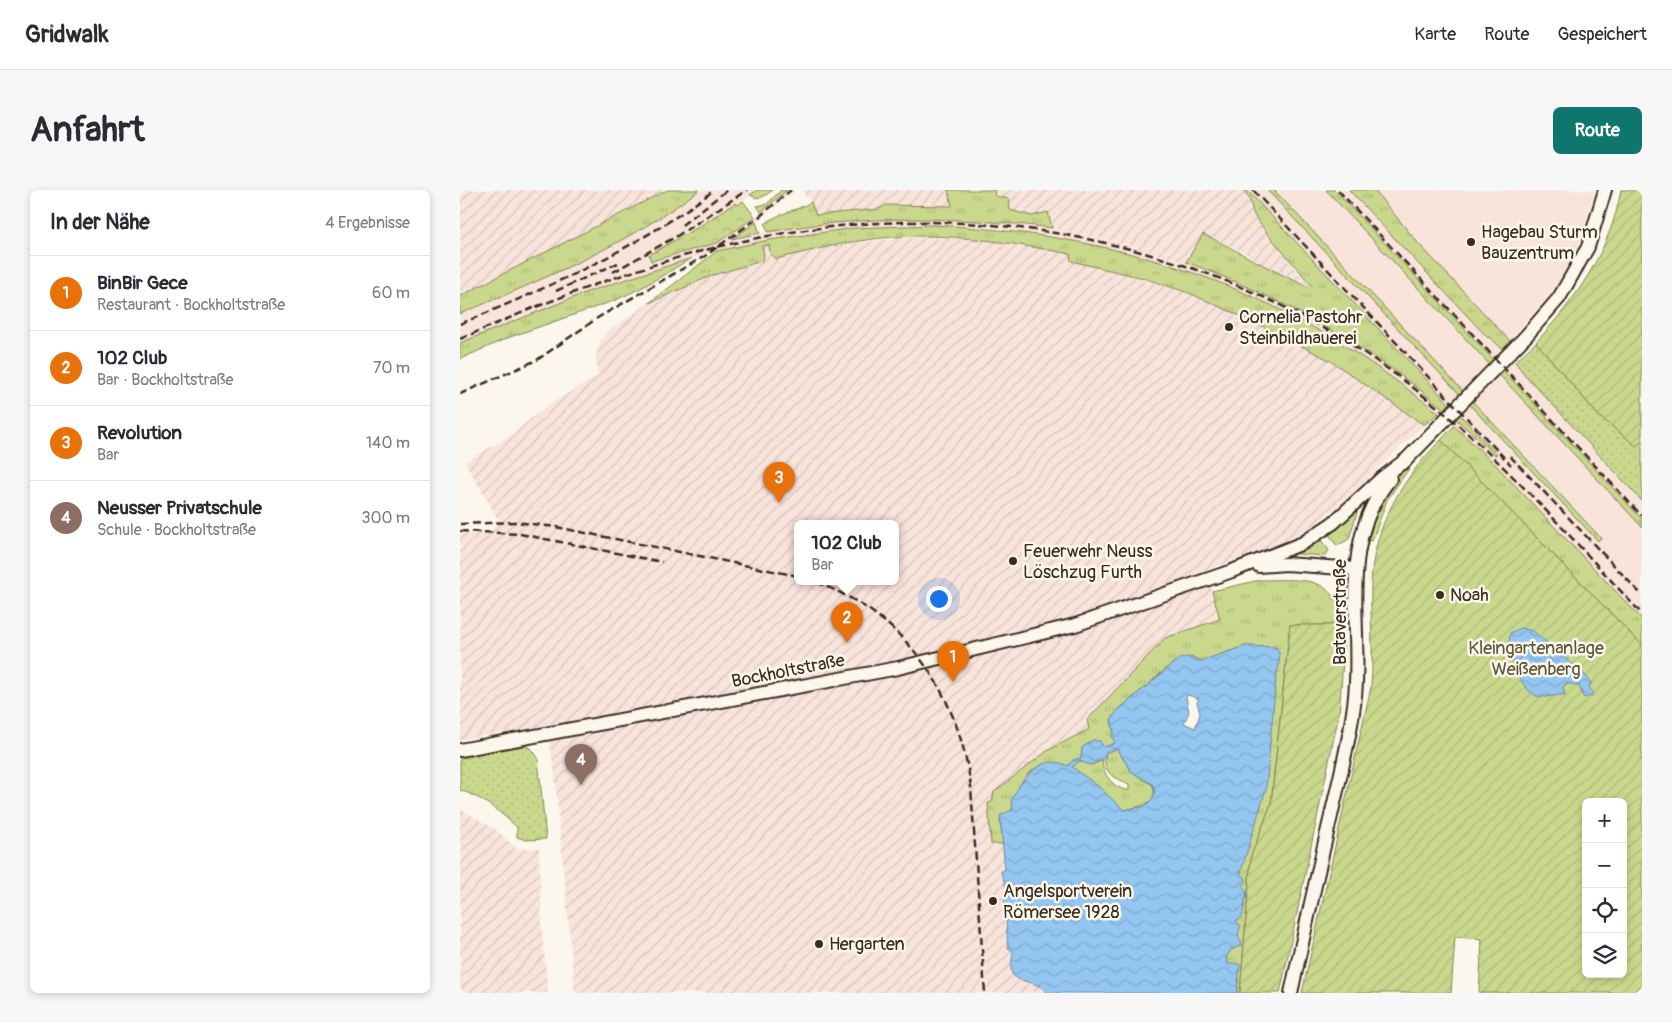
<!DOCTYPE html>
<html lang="de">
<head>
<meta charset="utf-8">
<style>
  :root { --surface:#fff; --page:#f7f7f7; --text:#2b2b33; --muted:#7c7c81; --line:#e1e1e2; --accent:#0f766e }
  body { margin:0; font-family:Pangolin,sans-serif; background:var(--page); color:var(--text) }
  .controls { position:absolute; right:15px; bottom:15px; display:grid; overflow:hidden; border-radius:8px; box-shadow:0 2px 8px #0003 }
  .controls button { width:45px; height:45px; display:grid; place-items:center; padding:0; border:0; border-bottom:1px solid var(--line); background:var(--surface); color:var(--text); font:25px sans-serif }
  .you { position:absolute; left:478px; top:408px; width:18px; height:18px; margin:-12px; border:4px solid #fff; border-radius:50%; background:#1a73e8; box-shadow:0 0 0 8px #1a73e833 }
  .badge { display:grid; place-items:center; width:32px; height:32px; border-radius:50%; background:var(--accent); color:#fff; font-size:16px; font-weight:700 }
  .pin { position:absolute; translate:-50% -41px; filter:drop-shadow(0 1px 2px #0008) }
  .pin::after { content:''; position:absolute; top:26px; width:18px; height:15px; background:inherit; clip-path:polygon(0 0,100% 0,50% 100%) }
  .popup { position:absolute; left:334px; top:330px; width:105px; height:65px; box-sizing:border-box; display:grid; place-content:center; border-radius:8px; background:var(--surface); filter:drop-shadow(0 1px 4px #0005); font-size:16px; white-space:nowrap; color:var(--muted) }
  .popup b { font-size:19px; color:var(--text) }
  .popup::after { content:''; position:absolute; left:50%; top:100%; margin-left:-10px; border:10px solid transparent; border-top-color:var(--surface) }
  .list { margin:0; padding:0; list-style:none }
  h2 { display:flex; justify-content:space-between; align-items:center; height:65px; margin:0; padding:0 20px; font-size:21px }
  h2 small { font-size:16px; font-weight:400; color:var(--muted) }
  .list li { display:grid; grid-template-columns:32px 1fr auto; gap:15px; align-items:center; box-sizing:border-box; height:75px; padding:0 20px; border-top:1px solid var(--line) }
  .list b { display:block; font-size:19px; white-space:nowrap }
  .list p { margin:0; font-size:16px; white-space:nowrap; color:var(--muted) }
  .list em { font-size:16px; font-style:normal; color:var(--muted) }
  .icon { flex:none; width:28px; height:28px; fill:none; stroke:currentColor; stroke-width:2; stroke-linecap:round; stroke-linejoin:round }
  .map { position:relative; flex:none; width:1182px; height:803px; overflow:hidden; border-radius:8px }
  header { display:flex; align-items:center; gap:30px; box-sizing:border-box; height:70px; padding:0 25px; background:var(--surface); border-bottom:1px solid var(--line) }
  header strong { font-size:24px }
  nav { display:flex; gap:28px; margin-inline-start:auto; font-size:18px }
  .intro { display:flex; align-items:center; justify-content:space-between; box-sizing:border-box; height:120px; padding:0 30px }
  h1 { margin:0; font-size:35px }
  .button { padding:12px 22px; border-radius:8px; background:var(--accent); color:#fff; font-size:18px; font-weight:700 }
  main { display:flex; gap:30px; padding:0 30px }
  aside { flex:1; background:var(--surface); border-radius:8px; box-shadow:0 2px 8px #0003 }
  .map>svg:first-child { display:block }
  .built { fill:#f9e4dc }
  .industrial { fill:url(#industrial-furrows); fill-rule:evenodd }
  .grass { fill:url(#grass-tufts); stroke:#828155 }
  .forest { fill:url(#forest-crowns); stroke:#828155 }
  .park { fill:url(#park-dots); stroke:#828155 }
  .garden { fill:url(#garden-furrows); stroke:#828155; fill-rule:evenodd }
  .water { fill:url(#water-waves); stroke:#70889c; fill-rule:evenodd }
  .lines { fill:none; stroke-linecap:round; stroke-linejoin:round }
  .tertiary-casing { stroke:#3b2a1e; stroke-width:16 }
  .tertiary { stroke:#fbf7ec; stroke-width:12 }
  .rail { stroke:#3b2a1e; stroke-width:2.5; stroke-dasharray:8 4; stroke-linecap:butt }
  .poi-dot { fill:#3b2a1e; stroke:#fbf7ec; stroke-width:2 }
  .labels { text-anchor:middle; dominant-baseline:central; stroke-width:5; stroke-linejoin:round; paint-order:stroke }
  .poi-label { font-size:18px; fill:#3b2a1e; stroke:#fbf7ec; text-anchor:start }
  .street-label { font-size:18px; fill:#3b2a1e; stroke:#fbf7ec }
  .park-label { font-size:18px; fill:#5e563a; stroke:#fbf7ec }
</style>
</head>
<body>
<header>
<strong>Gridwalk</strong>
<nav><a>Karte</a><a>Route</a><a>Gespeichert</a></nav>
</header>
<div class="intro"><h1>Anfahrt</h1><a class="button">Route</a></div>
<main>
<aside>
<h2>In der Nähe<small>4 Ergebnisse</small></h2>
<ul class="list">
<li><span class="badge" style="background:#e8710a">1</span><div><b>BinBir Gece</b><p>Restaurant · Bockholtstraße</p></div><em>60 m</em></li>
<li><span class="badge" style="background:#e8710a">2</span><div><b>102 Club</b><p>Bar · Bockholtstraße</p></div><em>70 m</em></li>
<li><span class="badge" style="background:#e8710a">3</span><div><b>Revolution</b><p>Bar</p></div><em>140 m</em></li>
<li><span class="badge" style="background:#8d6e63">4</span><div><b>Neusser Privatschule</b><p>Schule · Bockholtstraße</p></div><em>300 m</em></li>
</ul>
</aside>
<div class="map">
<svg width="1182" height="803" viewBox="0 0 1182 803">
  <defs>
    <pattern id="industrial-furrows" width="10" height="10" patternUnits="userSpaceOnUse" patternTransform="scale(1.25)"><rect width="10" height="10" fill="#f9e4dc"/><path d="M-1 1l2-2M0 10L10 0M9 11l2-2" fill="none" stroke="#d6c4bc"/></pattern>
    <pattern id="grass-tufts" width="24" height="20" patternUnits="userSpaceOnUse" patternTransform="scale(1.25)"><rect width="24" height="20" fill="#c9d88c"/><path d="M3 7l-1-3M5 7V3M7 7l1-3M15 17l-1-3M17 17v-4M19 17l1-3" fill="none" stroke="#aeba78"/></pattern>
    <pattern id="forest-crowns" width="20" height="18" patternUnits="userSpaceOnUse" patternTransform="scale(1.25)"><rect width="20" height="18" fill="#c9d88c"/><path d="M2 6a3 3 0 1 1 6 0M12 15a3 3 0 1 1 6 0" fill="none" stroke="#aeba78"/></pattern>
    <pattern id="park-dots" width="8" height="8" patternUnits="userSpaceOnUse" patternTransform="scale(1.25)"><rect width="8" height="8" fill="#c9d88c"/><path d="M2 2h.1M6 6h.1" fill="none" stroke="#aeba78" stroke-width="1.8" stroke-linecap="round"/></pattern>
    <pattern id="garden-furrows" width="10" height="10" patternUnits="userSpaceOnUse" patternTransform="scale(1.25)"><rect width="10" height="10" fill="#c9d88c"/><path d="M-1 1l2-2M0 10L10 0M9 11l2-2" fill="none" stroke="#aeba78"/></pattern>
    <pattern id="water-waves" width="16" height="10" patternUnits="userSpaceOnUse" patternTransform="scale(1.25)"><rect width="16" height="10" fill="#93c6f0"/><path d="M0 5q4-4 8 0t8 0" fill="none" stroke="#80aacd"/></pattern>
  </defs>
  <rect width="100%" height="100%" fill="#fbf7ec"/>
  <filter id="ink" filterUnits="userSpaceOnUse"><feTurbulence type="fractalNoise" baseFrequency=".02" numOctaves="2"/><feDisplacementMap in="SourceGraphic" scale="10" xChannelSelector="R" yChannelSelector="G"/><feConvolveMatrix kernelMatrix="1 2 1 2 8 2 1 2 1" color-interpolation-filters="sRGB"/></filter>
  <g filter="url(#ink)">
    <path class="built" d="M239,0h58l-19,15 -4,-2 -34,23 -51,29 2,6 66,-18 38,-26 32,-27h9l-63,49 74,-14 44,-5 80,-2 66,3 55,7 53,11 81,23 65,25 44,21 74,44 73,55 53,48 1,-2 -249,-263h348l-17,56 -21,41 -55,62 140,152v118l-151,-159 -52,-47 -75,-55 -72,-42 -99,-44 -141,-36 -55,-8 -64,-3 -206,23 -140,44 -127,51v-29l152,-68 27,-15z
      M364,392l154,250 10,161h-5z"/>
    <path class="industrial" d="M0,0h207l-207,106z
      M344,0h439l7,7 6,21 39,51 17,17 -3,1 -28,-12 -38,-23 -40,-18 -17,28 -81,-23 -53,-11 -4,-16 -16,4 -14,-2 -23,-8 -109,-1 -7,4 -63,6 -5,-13 -9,-11z
      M437,48h81l92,16 21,11 98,28 114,52 28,16 93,64 -83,79 -32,25 -34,17 -69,24 15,49 -56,19 -76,91 -42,22 -55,51 -4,1 3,40 12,1 2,27h-3l5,21 -3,1 4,55 5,3 -2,17 19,14 13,5 4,6h-59l-11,-161 -5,1 11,160h-408l-21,-226 -8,-41 -86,14v-206l31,-1 7,-14 -33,-57 43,-25 40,-32 50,-29 -2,-18 4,-17 8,-10 41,-28 64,-28 49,-14 -1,-15 77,-1zM338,334h98v58h-98z
      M0,619l35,20 22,20 22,-1 3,82 6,63h-88z"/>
    <path class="grass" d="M207,0h32c-71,55 -156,89 -239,124v-18z
      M297,0h16c-9,6 -12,11 -23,5z
      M321,0h6l-26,22 -4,-6 10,-2z
      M488,0h46l1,6 14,3 1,11 22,6 16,-4 4,16c-95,-12 -189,-13 -284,4l-3,-8c12,-11 32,-13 46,-22l5,13 63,-6 7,-4 66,1z
      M783,0h4l250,264 -2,1c-89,-87 -192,-150 -309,-193l17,-28c36,17 70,38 106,53l3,-1c-18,-22 -38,-43 -55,-66 -7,-9 -4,-21 -14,-30z
      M807,0h7l327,348 -3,3z
      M866,0h9l307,329v8z
      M889,0h25l45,54 91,97 -8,8 -12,-12 -2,1z
      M296,32l4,11 -28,6z
      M473,35c143,7 273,38 397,112 38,22 74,49 109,76l-15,12 -93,-64 -77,-39 -65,-29 -46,-15 -72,-17 -1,-7c-67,-13 -136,-24 -204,-14 -31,4 -60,12 -90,19l-6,-6 -1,-8 -7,1 2,9 -2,6 -49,14 -64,28 68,-52 52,-11 85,-12z
      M232,68l-49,29 -27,13 -106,37 -50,22v-16l127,-51z
      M994,236l37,34 151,159v26l-201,-205z
      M951,272l2,1 -26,37 -15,41 -4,-1c8,-30 22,-55 43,-78z
      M899,316l-10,33 -12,7 -9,-13z
      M860,349l9,11 -4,6 -28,-2v-3z
      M800,390c40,0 79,-7 80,45h-50l-19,179 -20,52 -11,137h-3l1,-5 -12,-30 12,-24 -2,-13 7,-35 -3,-10 39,-216 -34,-14 -44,15 -9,-4 -18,5 -57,49 -6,9 5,23 -12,4 -11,-7 -11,8 -1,10 -13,8 -25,-2c-7,4 -18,10 -21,18 -6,11 -4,31 -20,32l-2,5 3,25h-12l-3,-41 4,-1 2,-10 53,-41 42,-22 -2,-9 78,-82 55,-19 -8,-28z
      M657,559c6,12 21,31 35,35 9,21 -13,22 -28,26l-52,-43 7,-6 12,4 12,-5c-3,13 13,31 26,30v-6c-15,-7 -28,-10 -23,-32z"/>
    <path class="forest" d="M283,11l12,16 -38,26 -66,18 -2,-6 51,-29 35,-23 3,2z"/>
    <path class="park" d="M1076,152l62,73 38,30 6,-4v60l-117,-126 -10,-13z
      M59,554l11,4 8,11 8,80 -20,1 -9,-3v-10c-17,-15 -35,-30 -57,-37v-32l13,-2 3,-4z"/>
    <path class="garden" d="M1161,0h21v251l-6,5 -38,-31 -62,-73c40,-42 75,-93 85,-152z
      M981,250l201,205v348h-163l3,-54 -27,-2 -4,56h-149l69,-306c3,-35 -1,-68 0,-103 2,-57 30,-104 70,-144zM1126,612h37v172h-37z
      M830,435h50l4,23 -5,66 -59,279h-40l11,-137 20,-52z"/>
    <path class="water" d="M1061,438l12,3 52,44 7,8 -3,4 4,5 -2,4 -7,2 -5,-12 -13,-3 -3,5 2,7c-9,-1 -18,4 -28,1 -18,-6 -30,-46 -27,-63z
      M785,456l31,1c7,8 2,20 0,30l-10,112 -26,86 5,2 1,5 -3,4 4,6 -5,26 -6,3 5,5 -3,8 4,11 -11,5 -5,8 2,6 8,-1 4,2 -3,28h-190c-11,-16 -37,-7 -36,-26 0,-6 2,-11 2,-16l-5,-3 -4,-56 3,-1 -6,-20 4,-1 -5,-54 13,-7 -2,-9c12,-21 30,-48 57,-34l5,-6 8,-2 1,-10 11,-8 7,1 4,6 11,-4 -3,-6 2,-6 -3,-11 6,-9 62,-52 8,-2 14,4zM728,505l11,4 -2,3 3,12 -5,14 -11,-5 5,-11 -3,-15zM657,559l15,23 20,12 3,6 -2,8 -8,8 -21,4 -26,-24 -26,-19 7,-6 12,4 14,-7 1,-6z"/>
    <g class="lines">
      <defs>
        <path id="tertiary" d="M943,273l123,-127 33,-38 29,-51 17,-57
          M799,376l27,-2 69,5
          M0,560l438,-82 177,-43 157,-54 71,-28 30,-20 49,-45 26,-20
          M831,803c13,-59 26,-118 40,-177 8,-35 17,-69 22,-104 13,-80 -19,-165 37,-233"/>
      </defs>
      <use href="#tertiary" class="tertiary-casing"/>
      <use href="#tertiary" class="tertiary"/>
      <path class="rail" d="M793,0l258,275
        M878,0l304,326
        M222,35l45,-35
        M153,82l64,-36 70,-46
        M96,101l62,-28
        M76,117c89,-35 181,-66 277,-78 204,-27 415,24 582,145 93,68 169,156 247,240
        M0,134c89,-37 177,-75 254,-134
        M0,149l80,-34
        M0,204l77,-34 62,-43 106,-61 54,-39 32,-27
        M1050,266l132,139
        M0,334l55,-2 41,5 242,49
        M0,341l60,3 142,28
        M356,392c91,35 142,110 155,205l14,206"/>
    </g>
  </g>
  <g class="poi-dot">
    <circle cx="1011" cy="52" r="5"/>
    <circle cx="769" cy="137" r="5"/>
    <circle cx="553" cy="371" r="5"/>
    <circle cx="980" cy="405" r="5"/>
    <circle cx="533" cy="711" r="5"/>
    <circle cx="359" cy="754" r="5"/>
  </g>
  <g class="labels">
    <g class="poi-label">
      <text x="1021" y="42">Hagebau Sturm<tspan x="1021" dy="21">Bauzentrum</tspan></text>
      <text x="779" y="127">Cornelia Pastohr<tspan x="779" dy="21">Steinbildhauerei</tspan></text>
      <text x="563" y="361">Feuerwehr Neuss<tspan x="563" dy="21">Löschzug Furth</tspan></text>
      <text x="990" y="405">Noah</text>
      <text x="543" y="701">Angelsportverein<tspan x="543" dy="21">Römersee 1928</tspan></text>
      <text x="369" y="754">Hergarten</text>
    </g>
    <g class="street-label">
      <text transform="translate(880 422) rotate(-90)">Bataverstraße</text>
      <text transform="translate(328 481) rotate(-11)">Bockholtstraße</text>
    </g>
    <g class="park-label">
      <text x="1076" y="458">Kleingartenanlage<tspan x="1076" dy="21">Weißenberg</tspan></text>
    </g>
  </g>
</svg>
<div class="controls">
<button>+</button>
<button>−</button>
<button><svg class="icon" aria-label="locate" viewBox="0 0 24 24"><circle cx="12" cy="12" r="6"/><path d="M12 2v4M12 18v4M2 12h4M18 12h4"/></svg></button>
<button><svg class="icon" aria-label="layers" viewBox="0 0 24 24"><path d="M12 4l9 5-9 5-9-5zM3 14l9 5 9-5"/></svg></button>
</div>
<div class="you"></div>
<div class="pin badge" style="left:493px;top:492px;background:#e8710a">1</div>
<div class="pin badge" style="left:387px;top:453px;background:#e8710a">2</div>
<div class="popup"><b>102 Club</b>Bar</div>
<div class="pin badge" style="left:319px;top:313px;background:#e8710a">3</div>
<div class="pin badge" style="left:121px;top:595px;background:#8d6e63">4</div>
</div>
</main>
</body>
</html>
